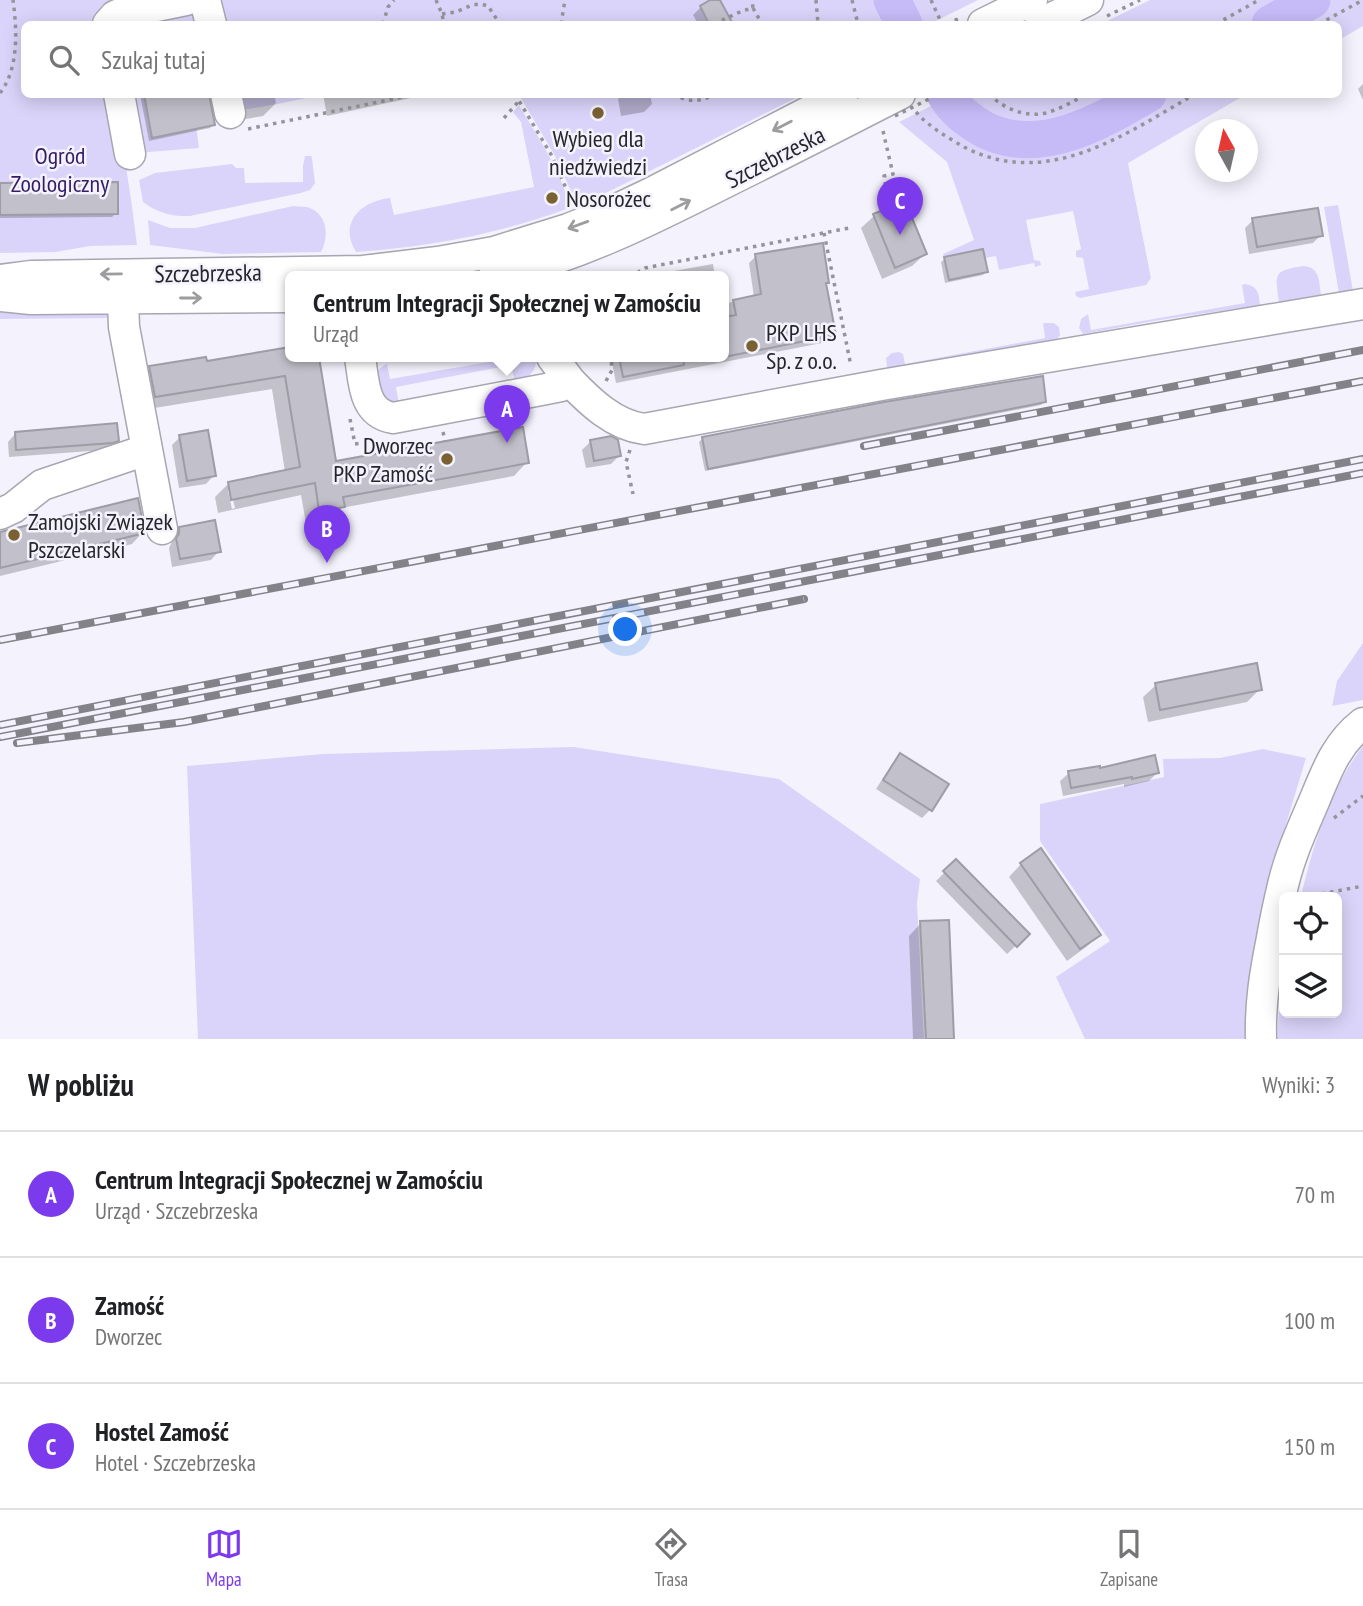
<!DOCTYPE html>
<html lang="pl">
<head>
<meta charset="utf-8">
<style>
  :root { --surface:#fff; --page:#f2f2f2; --text:#202124; --muted:#757577; --line:#e0e0e0; --accent:#7c3aed }
  body { margin:0; font-family:"PT Sans Narrow",sans-serif; background:var(--page); color:var(--text) }
  .controls { position:absolute; right:21px; bottom:21px; display:grid; overflow:hidden; border-radius:10px; box-shadow:0 4px 18px #0003 }
  .controls button { width:63px; height:63px; display:grid; place-items:center; padding:0; border:0; border-bottom:2px solid var(--line); background:var(--surface); color:var(--text); font:35px sans-serif }
  .compass { position:absolute; left:1195px; top:119px; width:63px; height:63px; border-radius:50%; background:var(--surface); box-shadow:0 4px 18px #0003; rotate:352deg }
  .you { position:absolute; left:626px; top:630px; width:24px; height:24px; margin:-18px; border:5px solid #fff; border-radius:50%; background:#1a73e8; box-shadow:0 0 0 10px #1a73e833 }
  .badge { display:grid; place-items:center; width:46px; height:46px; border-radius:50%; background:var(--accent); color:#fff; font-size:23px; font-weight:700 }
  .pin { position:absolute; translate:-50% -58px; filter:drop-shadow(0 2px 4px #0008) }
  .pin::after { content:''; position:absolute; top:37px; width:24px; height:21px; background:inherit; clip-path:polygon(0 0,100% 0,50% 100%) }
  .popup { position:absolute; left:285px; top:271px; width:444px; height:91px; box-sizing:border-box; display:grid; place-content:center; border-radius:10px; background:var(--surface); filter:drop-shadow(0 2px 5px #0005); font-size:23px; white-space:nowrap; color:var(--muted) }
  .popup b { font-size:26px; color:var(--text) }
  .popup::after { content:''; position:absolute; left:50%; top:100%; margin-left:-14px; border:14px solid transparent; border-top-color:var(--surface) }
  .list { margin:0; padding:0; list-style:none }
  h2 { display:flex; justify-content:space-between; align-items:center; height:91px; margin:0; padding:0 28px; font-size:30px }
  h2 small { font-size:23px; font-weight:400; color:var(--muted) }
  .list li { display:grid; grid-template-columns:46px 1fr auto; gap:21px; align-items:center; box-sizing:border-box; height:126px; padding:0 28px; border-top:2px solid var(--line) }
  .list b { display:block; font-size:26px; white-space:nowrap }
  .list p { margin:0; font-size:23px; white-space:nowrap; color:var(--muted) }
  .list em { font-size:23px; font-style:normal; color:var(--muted) }
  .icon { flex:none; width:38px; height:38px; fill:none; stroke:currentColor; stroke-width:2; stroke-linecap:round; stroke-linejoin:round }
  .map { position:relative; flex:none; width:1363px; height:1039px; overflow:hidden }
  .search { position:absolute; background:var(--surface); box-shadow:0 4px 18px #0003; left:21px; right:21px; top:21px; height:77px; display:flex; align-items:center; gap:18px; box-sizing:border-box; padding:0 24px; border-radius:10px; color:var(--muted); font-size:26px }
  .sheet { height:469px; background:var(--surface) }
  nav { display:flex; justify-content:space-around; align-items:center; box-sizing:border-box; height:98px; border-top:2px solid var(--line); background:var(--surface); font-size:19px; color:var(--muted) }
  nav a { display:grid; justify-items:center; gap:4px }
  nav .on { color:var(--accent) }
  .map>svg:first-child { display:block }
  .green { fill:#dbd4fa }
  .shadow { fill:#0003; fill-rule:evenodd }
  .lines { fill:none; stroke-linecap:round; stroke-linejoin:round }
  .river { stroke:#c6baf7; stroke-width:37 }
  .building { fill:#c2c0ca; stroke:#9e9da6; stroke-width:2 }
  .minor-casing { stroke:#a8a6b0; stroke-width:33 }
  .path { stroke:#95949b; stroke-width:3.5; stroke-dasharray:3.5 5; stroke-linecap:butt }
  .minor { stroke:#fff; stroke-width:30 }
  .rail-casing { stroke:#838288; stroke-width:8 }
  .rail { stroke:#f4f3fd; stroke-width:5; stroke-dasharray:16; stroke-linecap:butt }
  .path-bridge { stroke:#95949b; stroke-width:3.5; stroke-dasharray:3.5 5; stroke-linecap:butt }
  .oneway { stroke:#9d9d9f }
  .poi-dot { fill:#796132; stroke:#f4f3fd; stroke-width:2.5 }
  .labels { text-anchor:middle; dominant-baseline:central; stroke-width:5; stroke-linejoin:round; paint-order:stroke }
  .poi-label { font-size:24px; fill:#262529; stroke:#f4f3fd; text-anchor:start }
  .park-label { font-size:24px; fill:#341c62; stroke:#f4f3fd }
  .street-label { font-size:24px; fill:#262529; stroke:#f4f3fd }
</style>
</head>
<body>
<div class="map">
<svg width="1363" height="1039" viewBox="0 0 1363 1039">
  <rect width="100%" height="100%" fill="#f4f3fd"/>
  <path class="green" d="M0,0h978l-48,24h-906v70l296,1 -42,9 -83,14 4,30 -75,6 8,52 5,39 -47,1 -34,6 -56,1z
    M1150,0h213v26l-24,14 -1,-16h-237z
    M519,95h283l-192,96 -31,13 -6,-8 -19,-42z
    M953,95h292l-117,68 23,115 -5,7 -66,13 -4,-2 -1,-4 14,-3 -6,-31 -7,-1v-6l5,-2 -8,-38 -47,9 8,40 6,1 1,4 -6,2 -1,-4 -35,7 -3,-14 -11,2 -2,-9 -39,8 -1,-3 31,-14 -27,-78 -48,-40z
    M519,105c15,26 47,73 50,103 -69,26 -140,39 -213,44 -18,-29 5,-51 34,-54l4,17 140,-28 -13,-65 -8,-10z
    M305,156h6l1,2 3,25 -5,7 -9,3 -111,23c-18,1 -32,-3 -47,-14l-4,-22 16,-7 77,-9 4,4h8l1,15 58,-1v-16z
    M1338,205l15,86 -14,2 -15,-86z
    M293,206c6,1 12,0 17,2 18,7 19,30 11,44l-98,2 -73,-9 -2,-25 22,8h25z
    M1303,266c17,1 16,15 18,29l-42,7c-4,-29 -6,-31 24,-36z
    M1245,284c13,2 14,10 15,21l-100,15 -77,14 -4,-6 2,-9 7,-5 3,16 154,-27 -3,-18z
    M0,309l108,2 5,7 -113,1z
    M1043,323h11l5,4 1,8 -4,6 -166,30 -3,-4 -1,-9 6,-5 7,-1 4,2 2,10 140,-26z
    M517,357h20c-1,15 -8,22 -22,25l-4,-17 -115,22 3,17 -18,-7c-4,-15 -11,-25 6,-33l3,15z
    M1363,643v57l-31,6 5,-25z
    M1363,746v293h-86l3,-43 4,-25v42h53v-116h-36c11,-49 30,-111 62,-151z
    M574,747l205,32 141,100 -3,24 7,136h-726l-11,-273 136,-12z
    M1263,749l43,9 -28,93 -27,112 -5,36 -1,40h-160l-29,-62 54,-36 -70,-100v-37l124,-27 -1,-18 57,-1z"/>
  <path class="shadow" d="M714,0h4l13,24h-33l-5,-9 8,-8z
    M1363,84v16l-5,-11z
    M140,94h67l6,31 -3,3 -61,13z
    M230,94h44l2,9 -13,13 -28,5z
    M323,94h106l-102,22z
    M623,94h27l2,10 -8,8 -23,4 -3,-17z
    M0,184l116,29 -4,4 -112,1z
    M874,216l51,38 -13,12 -30,13 -21,-51z
    M1253,220l68,15 -8,8 -64,11 -4,-26z
    M756,256l71,26 -3,3 10,50 -7,7 -211,41 -5,-26h113v-53l30,-7 -5,-34z
    M945,259l41,12 -3,4 -38,8 -4,-21z
    M713,264l2,13h-69v-1z
    M290,349v8h29l2,12 -2,2 15,92 193,-1 -13,14 -173,32 -12,12 -23,3 -5,-28 -83,18 -3,-16 13,-13 57,-12 -13,-83 -130,21 -6,-28 14,-14 55,-5zM228,491h3l4,17 -3,1z
    M1045,401l-4,4 -336,66 -6,-29 4,-4z
    M16,433l101,7 -9,8 -4,2 -95,7 -1,-15z
    M180,437l34,38 -8,9 -27,4 -7,-43z
    M591,441l28,15 -8,8 -25,4 -4,-18z
    M180,529l39,22 -8,9 -39,7 -3,-19 2,-4 1,-7z
    M143,532l-11,12 -132,32v-42z
    M1156,685l104,4 -13,13 -99,20 -5,-25z
    M900,756l30,54 -8,8 -46,-29 16,-25z
    M1099,770l58,3 -8,8 -25,6v-3l-61,12 -3,-15 9,-8z
    M956,861l72,73 -21,20 -71,-73z
    M1021,864l78,71 -13,12 -19,14 -58,-84z
    M921,923l32,116h-40l-4,-103z"/>
  <g class="lines">
    <path class="river" d="M892,0l12,24
      M1270,24l42,-24
      M945,94c10,17 24,27 40,36 56,27 115,-8 163,-36"/>
  </g>
  <path class="building" d="M710,0h10l13,24h-24l-9,-18z
    M144,94h65l6,31 -63,13z
    M118,182v32l-118,1v-32z
    M905,201l22,53 -32,14 -22,-54z
    M1318,208l5,28 -66,11 -5,-29z
    M823,243l6,40h-3l10,52 -112,22v-40l12,-2 -3,-15 28,-6 -6,-40z
    M983,249l5,23 -39,8 -5,-23z
    M290,347v10h29l17,104 187,-34 6,36 -186,34 2,10 -26,4 -4,-28 -84,17 -3,-18 72,-15 -15,-91 -130,21 -6,-31 57,-9 1,4z
    M619,357h64l1,8 -61,12z
    M1043,376l3,26 -338,67 -6,-32 182,-35z
    M117,423l2,18 -6,2 -97,7 -1,-18z
    M208,430l8,46 -29,5 -8,-46z
    M611,436l7,4 3,16 -27,5 -4,-21z
    M138,498l7,35 -145,35v-36z
    M215,520l6,32 -41,7 -4,-21 3,-4v-7z
    M1257,663l5,27 -102,20 -5,-27z
    M900,753l49,31 -17,27 -49,-31z
    M1155,755l4,18 -27,6v-2l-61,11 -3,-17 32,-5v2z
    M1041,848l60,87 -21,14 -60,-86z
    M956,859l74,75 -13,13 -74,-76z
    M949,920l5,119h-28l-6,-118z"/>
  <g class="lines">
    <defs>
      <path id="minor" d="M205,0l6,24
        M108,24l7,-8 7,-3 64,-13
        M983,24l49,-24
        M1040,24l48,-24
        M119,94l11,60
        M226,94l4,19
        M493,277c84,-20 154,-55 231,-94 59,-29 117,-59 176,-89
        M0,280l31,-4 332,-5 75,-9 56,-10 74,-23 43,-17 40,-19 192,-99
        M0,296l31,3 259,-2
        M123,299l1,28 38,202
        M360,357c4,25 3,56 33,61l148,-28 20,-4 9,-5 -18,-24
        M570,381c20,21 44,44 74,48l237,-44 482,-81
        M0,514l13,-6 29,-23 104,-35
        M1261,1039c-1,-36 4,-66 11,-101 3,-18 7,-36 11,-53 7,-30 20,-58 32,-86 12,-29 22,-56 48,-76"/>
    </defs>
    <use href="#minor" class="minor-casing"/>
    <path class="path" d="M436,0l6,14 2,10
      M816,0l2,24
      M852,0l6,24
      M931,0l11,24
      M753,8l9,16
      M442,14l14,-2 16,-7 9,-1 7,2 12,18
      M1107,16l33,-16
      M383,24l5,-17 6,-7
      M561,24l4,-24
      M714,24l28,-13 11,-3 -1,-8
      M947,24l13,-6
      M1216,24l43,-24
      M1319,24l44,-24
      M0,93c19,-24 17,-64 13,-93
      M515,94l37,62 20,46
      M673,94c16,9 28,8 43,0
      M989,94c13,14 37,24 57,19 14,-4 28,-12 41,-19
      M916,112c13,15 31,25 48,35 83,43 160,-12 231,-53
      M504,118l15,-17
      M248,129l169,-35
      M883,131l10,43 -9,2 5,31
      M824,233l27,133
      M630,277l15,-9 204,-40
      M606,381l6,-11 -1,-13
      M350,419l5,25 25,-3
      M443,432l2,9
      M630,450l-4,12 7,32
      M1334,818l29,-22
      M1305,897l58,-11"/>
    <use href="#minor" class="minor"/>
    <defs>
      <path id="rail" d="M864,446l499,-96
        M0,640l1363,-259
        M0,725l1363,-266
        M0,737l1363,-264
        M17,743l167,-21 620,-123"/>
    </defs>
    <use href="#rail" class="rail-casing"/>
    <use href="#rail" class="rail"/>
    <path class="path-bridge" d="M895,116l44,-22"/>
  </g>
  <defs><path id="oneway-shaft" d="M-6 0H5M1.5-3L5.5 0L1.5 3" fill="none" stroke-width="1.6" stroke-linecap="round" stroke-linejoin="round" transform="scale(1.75)"/></defs>
  <g class="oneway">
    <use href="#oneway-shaft" transform="translate(782 126) rotate(153)"/>
    <use href="#oneway-shaft" transform="translate(681 205) rotate(-27)"/>
    <use href="#oneway-shaft" transform="translate(578 225) rotate(160)"/>
    <use href="#oneway-shaft" transform="translate(111 274) rotate(179)"/>
    <use href="#oneway-shaft" transform="translate(191 298)"/>
  </g>
  <g class="poi-dot">
    <circle cx="598" cy="113" r="7"/>
    <circle cx="552" cy="198" r="7"/>
    <circle cx="752" cy="346" r="7"/>
    <circle cx="447" cy="459" r="7"/>
    <circle cx="14" cy="535" r="7"/>
  </g>
  <g class="labels">
    <g class="poi-label">
      <text x="598" y="138" text-anchor="middle">Wybieg dla<tspan x="598" dy="28">niedźwiedzi</tspan></text>
      <text x="566" y="198">Nosorożec</text>
      <text x="766" y="332">PKP LHS<tspan x="766" dy="28">Sp. z o.o.</tspan></text>
      <text x="433" y="445" text-anchor="end">Dworzec<tspan x="433" dy="28">PKP Zamość</tspan></text>
      <text x="28" y="521">Zamojski Związek<tspan x="28" dy="28">Pszczelarski</tspan></text>
    </g>
    <g class="park-label">
      <text x="60" y="155">Ogród<tspan x="60" dy="28">Zoologiczny</tspan></text>
    </g>
    <g class="street-label">
      <text transform="translate(775 157) rotate(-27)">Szczebrzeska</text>
      <text transform="translate(208 273) rotate(-1)">Szczebrzeska</text>
    </g>
  </g>
</svg>
<div class="controls">
<button><svg class="icon" aria-label="locate" viewBox="0 0 24 24"><circle cx="12" cy="12" r="6"/><path d="M12 2v4M12 18v4M2 12h4M18 12h4"/></svg></button>
<button><svg class="icon" aria-label="layers" viewBox="0 0 24 24"><path d="M12 4l9 5-9 5-9-5zM3 14l9 5 9-5"/></svg></button>
</div>
<svg class="compass" viewBox="-18 -18 36 36"><path d="M0-13l5 13h-10z" fill="#e53935"/><path d="M0 13l5-13h-10z" fill="#757577"/></svg>
<div class="you"></div>
<div class="pin badge" style="left:507px;top:443px">A</div>
<div class="popup"><b>Centrum Integracji Społecznej w Zamościu</b>Urząd</div>
<div class="pin badge" style="left:327px;top:563px">B</div>
<div class="pin badge" style="left:900px;top:235px">C</div>
<div class="search"><svg class="icon" aria-label="search" viewBox="0 0 24 24"><circle cx="10" cy="10" r="6"/><path d="M15 15l6 6"/></svg>Szukaj tutaj</div>
</div>
<section class="sheet">
<h2>W pobliżu<small>Wyniki: 3</small></h2>
<ul class="list">
<li><span class="badge">A</span><div><b>Centrum Integracji Społecznej w Zamościu</b><p>Urząd · Szczebrzeska</p></div><em>70 m</em></li>
<li><span class="badge">B</span><div><b>Zamość</b><p>Dworzec</p></div><em>100 m</em></li>
<li><span class="badge">C</span><div><b>Hostel Zamość</b><p>Hotel · Szczebrzeska</p></div><em>150 m</em></li>
</ul>
</section>
<nav>
<a class="on"><svg class="icon" aria-label="map" viewBox="0 0 24 24"><path d="M3 6l6-2 6 2 6-2v14l-6 2-6-2-6 2zM9 4v14M15 6v14"/></svg>Mapa</a>
<a><svg class="icon" aria-label="directions" viewBox="0 0 24 24"><path d="M12 3l9 9-9 9-9-9zM9 14v-3h6M13 9l2 2-2 2"/></svg>Trasa</a>
<a><svg class="icon" aria-label="saved" viewBox="0 0 24 24"><path d="M7 4h10v16l-5-4-5 4z"/></svg>Zapisane</a>
</nav>
</body>
</html>
